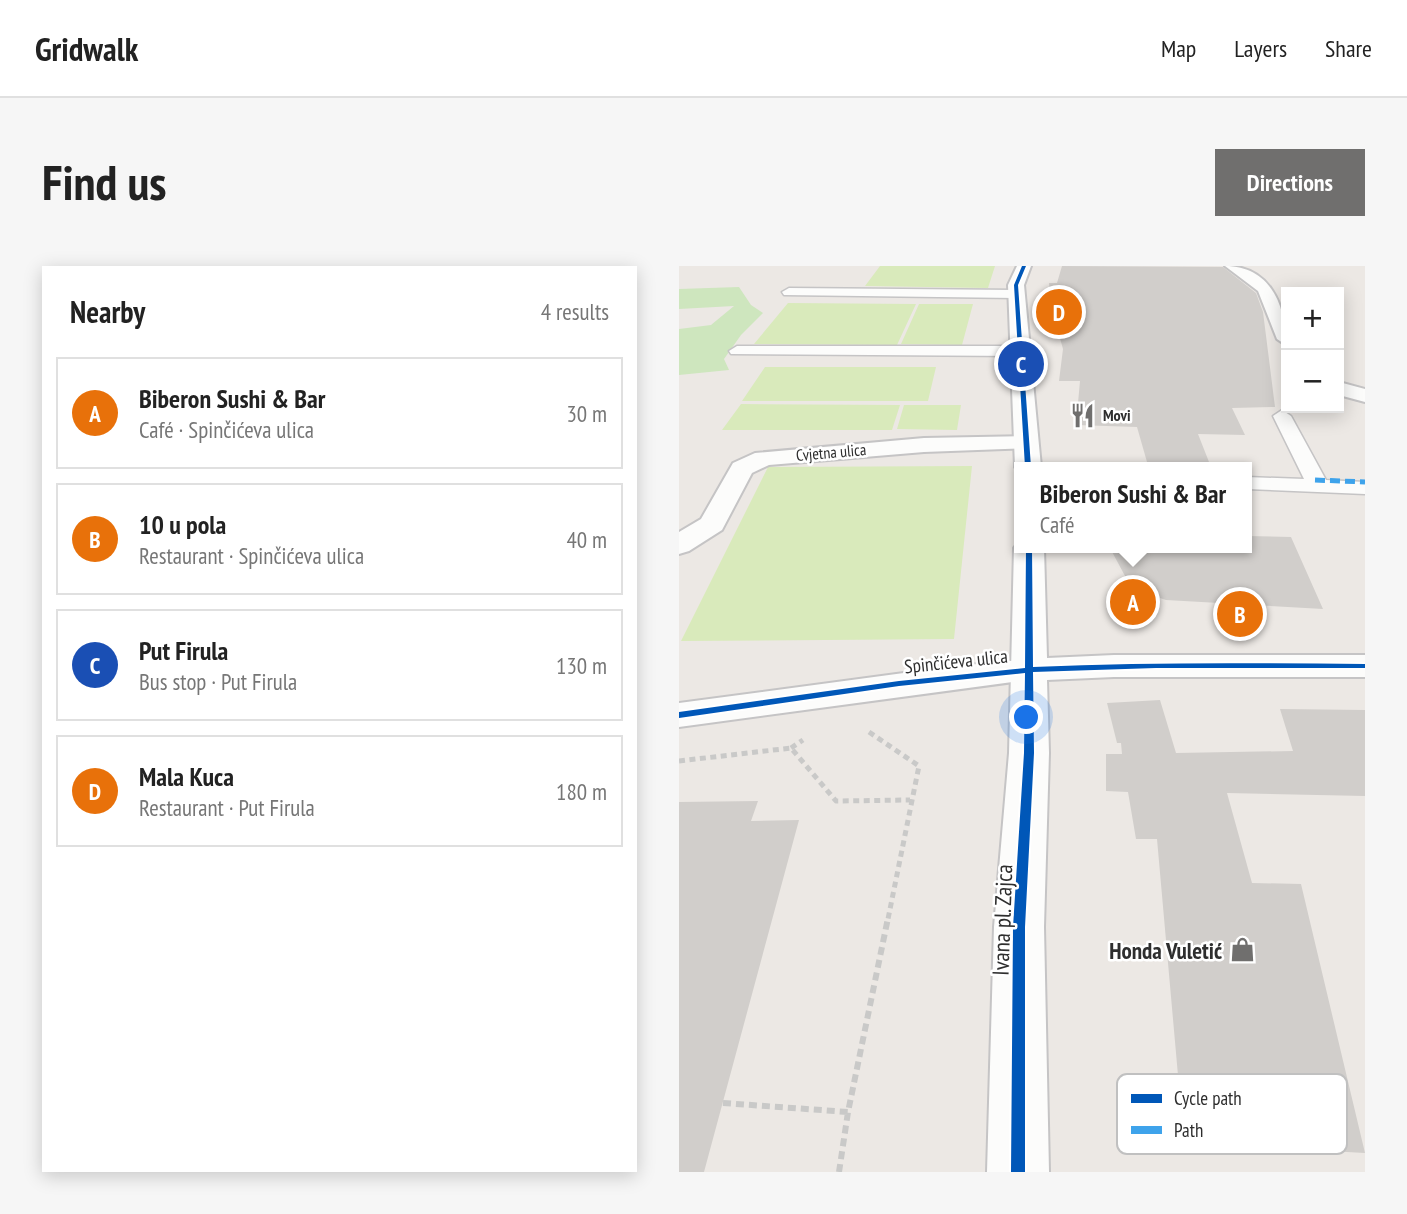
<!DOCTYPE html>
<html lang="en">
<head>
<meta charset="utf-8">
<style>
  :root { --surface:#fff; --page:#f6f6f6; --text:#222; --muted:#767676; --line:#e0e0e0; --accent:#706f6e }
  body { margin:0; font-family:"PT Sans Narrow",sans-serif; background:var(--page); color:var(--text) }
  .controls { position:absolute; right:21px; top:21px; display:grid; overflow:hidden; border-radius:0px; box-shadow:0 4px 18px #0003 }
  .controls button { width:63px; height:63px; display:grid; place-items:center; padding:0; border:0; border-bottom:2px solid var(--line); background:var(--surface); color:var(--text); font:35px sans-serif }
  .you { position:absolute; left:348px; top:452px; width:24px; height:24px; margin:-18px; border:5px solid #fff; border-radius:50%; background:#1a73e8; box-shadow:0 0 0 10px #1a73e833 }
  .badge { display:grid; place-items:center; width:46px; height:46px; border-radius:50%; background:var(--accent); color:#fff; font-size:23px; font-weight:700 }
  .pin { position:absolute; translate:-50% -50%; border:4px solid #fff; box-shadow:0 2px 7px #0006 }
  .popup { position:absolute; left:335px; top:196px; width:238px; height:91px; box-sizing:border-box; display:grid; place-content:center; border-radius:0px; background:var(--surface); filter:drop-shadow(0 2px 5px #0005); font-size:23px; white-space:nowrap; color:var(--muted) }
  .popup b { font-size:26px; color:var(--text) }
  .popup::after { content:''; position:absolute; left:50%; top:100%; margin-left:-14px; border:14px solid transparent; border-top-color:var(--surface) }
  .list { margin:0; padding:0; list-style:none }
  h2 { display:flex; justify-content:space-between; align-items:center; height:91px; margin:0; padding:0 28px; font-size:30px }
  h2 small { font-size:23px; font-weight:400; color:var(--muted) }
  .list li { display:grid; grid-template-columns:46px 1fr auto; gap:21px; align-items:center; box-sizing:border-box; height:112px; margin:0 14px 14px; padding:0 14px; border:2px solid var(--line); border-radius:0px }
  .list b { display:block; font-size:26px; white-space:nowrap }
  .list p { margin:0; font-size:23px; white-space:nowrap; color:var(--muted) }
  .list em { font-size:23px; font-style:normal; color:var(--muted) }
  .map { position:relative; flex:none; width:686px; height:906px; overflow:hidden; border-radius:0px }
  header { display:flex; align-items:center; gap:42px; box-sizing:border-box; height:98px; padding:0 35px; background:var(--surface); border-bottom:2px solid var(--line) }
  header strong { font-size:33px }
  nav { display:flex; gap:38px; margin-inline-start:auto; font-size:24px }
  .intro { display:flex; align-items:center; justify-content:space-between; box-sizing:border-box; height:168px; padding:0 42px }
  h1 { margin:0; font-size:49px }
  .button { padding:18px 32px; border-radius:0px; background:var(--accent); color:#fff; font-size:24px; font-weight:700 }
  main { display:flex; gap:42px; padding:0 42px }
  aside { flex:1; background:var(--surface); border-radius:0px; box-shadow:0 4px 18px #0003 }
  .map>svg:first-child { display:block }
  .green { fill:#cee6be }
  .pitch { fill:#d9eabb }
  .building { fill:#d1cecb }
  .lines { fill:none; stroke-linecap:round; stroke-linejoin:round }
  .service-casing { stroke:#c5c4c5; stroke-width:3 }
  .minor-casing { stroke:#c5c4c5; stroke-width:4 }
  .tertiary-casing { stroke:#c5c4c5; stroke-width:4 }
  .path-far1 { stroke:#c9c9c8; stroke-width:5; stroke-dasharray:6 4.5; stroke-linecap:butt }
  .path { stroke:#c9c9c8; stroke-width:6; stroke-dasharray:8 5; stroke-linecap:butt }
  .service { fill:#fcfcfb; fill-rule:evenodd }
  .minor { fill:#fcfcfb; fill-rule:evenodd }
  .tertiary { fill:#fcfcfb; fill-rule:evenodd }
  .quiet { stroke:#3ea3eb; stroke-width:5; stroke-dasharray:10 5; stroke-linecap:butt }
  .cycleway-casing { stroke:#fff; stroke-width:4 }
  .cycleway { fill:#0057b8; fill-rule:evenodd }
  .labels { text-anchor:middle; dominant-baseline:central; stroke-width:5; stroke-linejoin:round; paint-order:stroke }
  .far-poi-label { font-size:16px; font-weight:bold; fill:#2e2e2e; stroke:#fff; text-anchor:start }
  .far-street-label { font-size:16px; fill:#2e2e2e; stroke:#fff }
  .street-label { font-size:19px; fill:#2e2e2e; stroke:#fff }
  .near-street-label { font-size:23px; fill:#2e2e2e; stroke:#fff }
  .near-poi-label { font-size:23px; font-weight:bold; fill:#2e2e2e; stroke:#fff; text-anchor:end }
  .key { fill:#fff; stroke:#c0c0c0; stroke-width:2 }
  .key-label { font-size:19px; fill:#2e2e2e }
</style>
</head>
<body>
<header>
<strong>Gridwalk</strong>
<nav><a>Map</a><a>Layers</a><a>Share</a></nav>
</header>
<div class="intro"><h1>Find us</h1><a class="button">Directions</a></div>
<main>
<aside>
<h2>Nearby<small>4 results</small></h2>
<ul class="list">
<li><span class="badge" style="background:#e8710a">A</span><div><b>Biberon Sushi &amp; Bar</b><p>Café · Spinčićeva ulica</p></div><em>30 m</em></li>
<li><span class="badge" style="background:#e8710a">B</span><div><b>10 u pola</b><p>Restaurant · Spinčićeva ulica</p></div><em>40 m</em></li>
<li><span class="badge" style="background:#1a4fb4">C</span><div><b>Put Firula</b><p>Bus stop · Put Firula</p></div><em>130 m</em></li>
<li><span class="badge" style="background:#e8710a">D</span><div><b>Mala Kuca</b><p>Restaurant · Put Firula</p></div><em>180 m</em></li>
</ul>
</aside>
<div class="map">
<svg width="686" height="906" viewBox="0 0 686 906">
  <rect width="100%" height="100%" fill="#ece8e4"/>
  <path class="green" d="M60,21l12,18 12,8 -22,22 -17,24 5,11 -50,5v-46l32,-4 23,-19 -55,3v-20z"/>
  <path class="pitch" d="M201,0h115l-7,22 -123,-2z
    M109,37l128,1 -19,41 -143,-1z
    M240,38h54l-11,41 -61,-1z
    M86,101h171l-8,34h-186z
    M62,138l159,1 -8,25h-170z
    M225,139h57l-4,25 -60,-1z
    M293,200l-18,173 -273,2 87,-174z"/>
  <path class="building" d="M383,0l161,1 33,26 7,19 12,95 -43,1 13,27 -47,-1 11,28h-62l-10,-35 -61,-2 4,-44h-21l4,-32 -12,-43 -2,-23h8z
    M568,270l44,1 32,72 -157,-9 -34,-11 -22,-41h137z
    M481,434l16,53 117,-2 -13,-42 85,1v86l-138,-3 25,90 49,1 64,269 -181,-10 -27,-304h-21l-8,-47 -22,-1v-37h16l-1,-11h-4l-10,-40z
    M79,535l-7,20 48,-1 -95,352h-25v-370z"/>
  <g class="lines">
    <defs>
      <path id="service" d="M110,22l227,2 7,4 -7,4 -232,-3 -2,-3z
        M58,80h283l8,5 -8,5 -289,-2 -2,-3z
        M603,144l9,6 35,64 39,2v12l-118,-5v-12l57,2 -31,-63z"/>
      <path id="minor" d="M546,0c45,0 61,39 61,79l-9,-6 -19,-48z
        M660,116l26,7v13l-26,-7z
        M346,170l8,2 4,5 -4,5 -109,4 -155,13 -17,8 -30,57 -33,21 -10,3v-22l22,-13 32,-56 22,-10 169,-15z
        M351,393l13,3 5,8 -5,8 -364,49v-24l277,-37z"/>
      <path id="tertiary" d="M338,0h14l-7,19 17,182h-22v5l-4,-5 -7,-182z
        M340,276v6h25l3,110 67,-3h251v22h-251l-67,3 2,73 -5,174 5,245h-62l7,-245 15,-174 5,-205z"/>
    </defs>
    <use href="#service" class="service-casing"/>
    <use href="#minor" class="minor-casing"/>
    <use href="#tertiary" class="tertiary-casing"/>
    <path class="path-far1" d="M190,466l50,34 -31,153
      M112,482l12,-8
      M0,495l112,-13 45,53 74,-1"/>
    <path class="path" d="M44,837l125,9
      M160,906l9,-60 40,-194"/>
    <use href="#service" class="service"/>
    <use href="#minor" class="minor"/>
    <use href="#tertiary" class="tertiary"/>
    <path class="quiet" d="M636,214l50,2"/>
    <defs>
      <path id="cycleway" d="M343,0h4l-8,19 13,182h-6l-11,-182z
        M347,282h6l1,119c111,-5 221,-4 332,-3v4h-209l-123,4 1,81 -9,174v245h-14l2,-245 11,-174 1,-80 -126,13 -220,32v-6l220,-31 126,-13z"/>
    </defs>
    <use href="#cycleway" class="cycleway-casing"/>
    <use href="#cycleway" class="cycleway"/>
  </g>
  <defs>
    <symbol id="restaurant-bare" viewBox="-9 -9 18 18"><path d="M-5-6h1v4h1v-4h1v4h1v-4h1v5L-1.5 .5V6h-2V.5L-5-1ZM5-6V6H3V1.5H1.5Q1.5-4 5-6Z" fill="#706f6e" stroke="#fff" stroke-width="2.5" paint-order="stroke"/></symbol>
    <symbol id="shop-bare" viewBox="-9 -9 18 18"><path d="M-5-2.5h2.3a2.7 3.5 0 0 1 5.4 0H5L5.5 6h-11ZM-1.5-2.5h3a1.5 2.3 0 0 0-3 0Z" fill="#706f6e" stroke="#fff" stroke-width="2.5" paint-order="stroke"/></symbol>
  </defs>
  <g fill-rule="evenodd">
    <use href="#restaurant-bare" x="386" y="132" width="35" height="35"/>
    <use href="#shop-bare" x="546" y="666" width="35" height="35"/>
  </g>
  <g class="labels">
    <g class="far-poi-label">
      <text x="424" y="149">Movi</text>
    </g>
    <g class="far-street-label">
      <text transform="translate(152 186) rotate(-5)">Cvjetna ulica</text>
    </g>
    <g class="street-label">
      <text transform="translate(277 395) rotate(-6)">Spinčićeva ulica</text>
    </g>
    <g class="near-street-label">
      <text transform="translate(323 654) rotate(-88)">Ivana pl. Zajca</text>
    </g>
    <g class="near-poi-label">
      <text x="543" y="684">Honda Vuletić</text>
    </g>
  </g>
  <rect x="438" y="808" width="230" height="80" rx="10" class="key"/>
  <rect x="452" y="828" width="31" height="9" fill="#0057b8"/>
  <rect x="452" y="860" width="31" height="8" fill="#3ea3eb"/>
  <g class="key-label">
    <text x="495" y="839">Cycle path</text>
    <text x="495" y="871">Path</text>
  </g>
</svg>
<div class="controls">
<button>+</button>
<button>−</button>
</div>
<div class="you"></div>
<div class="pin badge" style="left:454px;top:336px;background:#e8710a">A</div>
<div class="popup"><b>Biberon Sushi &amp; Bar</b>Café</div>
<div class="pin badge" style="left:561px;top:348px;background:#e8710a">B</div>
<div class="pin badge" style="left:342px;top:98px;background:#1a4fb4">C</div>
<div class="pin badge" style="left:380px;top:46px;background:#e8710a">D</div>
</div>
</main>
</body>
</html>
